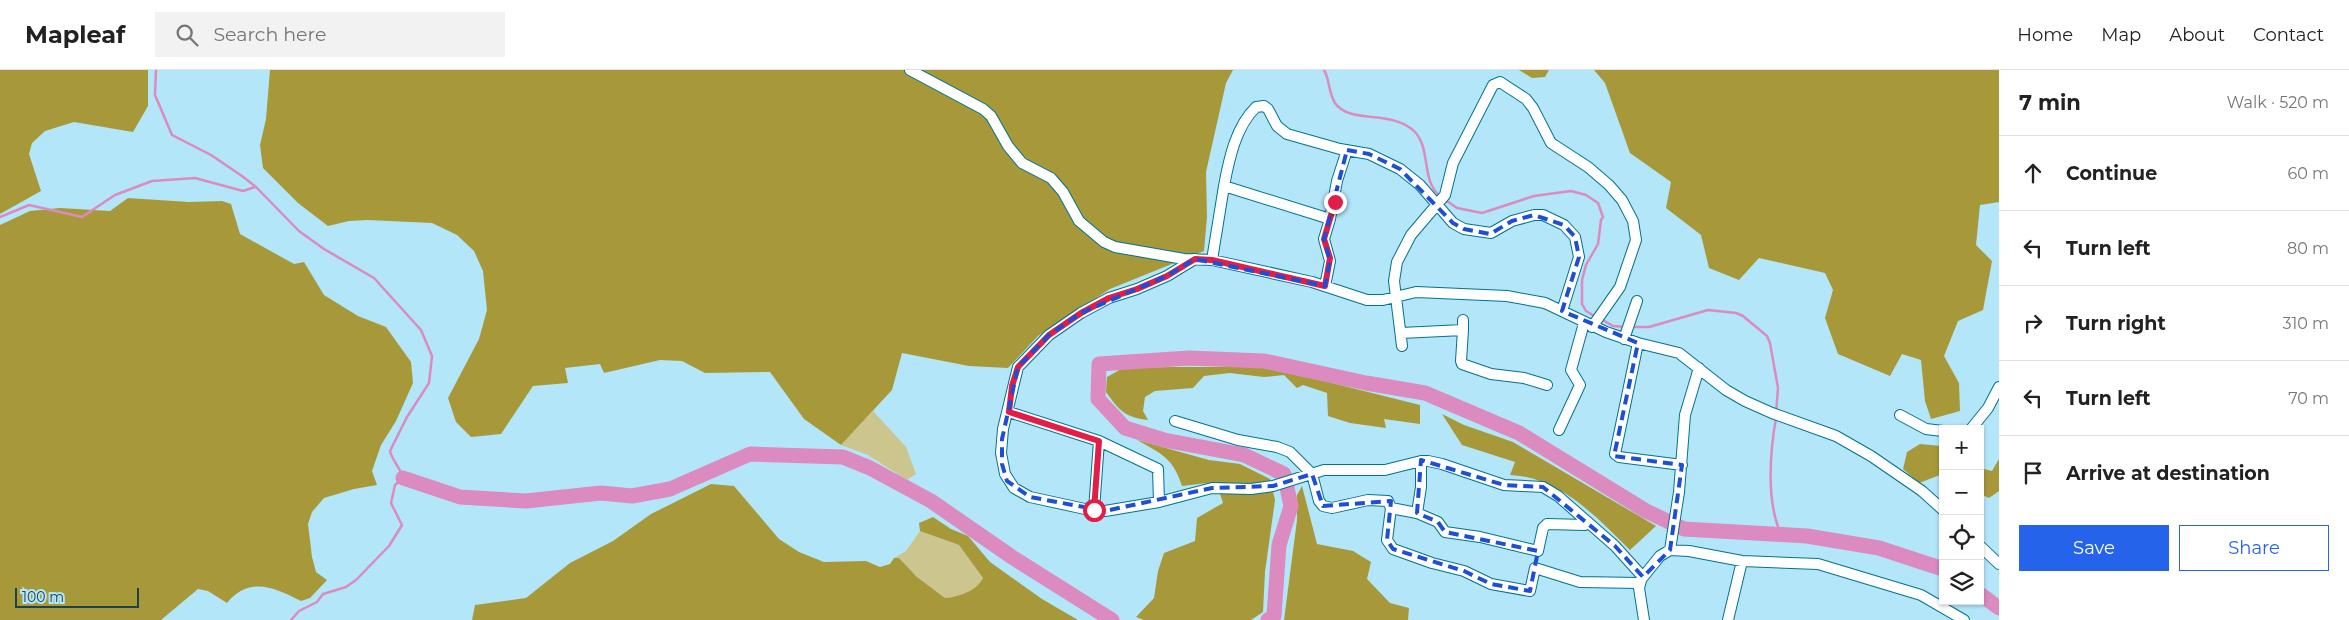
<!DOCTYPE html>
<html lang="en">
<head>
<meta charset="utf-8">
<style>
  :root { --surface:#fff; --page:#f2f2f2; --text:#222; --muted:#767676; --line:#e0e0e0; --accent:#2563eb }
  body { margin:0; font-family:Montserrat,sans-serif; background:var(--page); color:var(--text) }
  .controls { position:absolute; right:15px; bottom:15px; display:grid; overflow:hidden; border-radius:0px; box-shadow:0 1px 4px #0004 }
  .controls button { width:45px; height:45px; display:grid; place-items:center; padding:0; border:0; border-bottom:1px solid var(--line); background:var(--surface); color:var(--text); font:25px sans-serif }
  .scale { position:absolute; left:15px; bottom:12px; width:124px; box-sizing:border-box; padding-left:5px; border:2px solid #1c424e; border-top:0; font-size:14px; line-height:18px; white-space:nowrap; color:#1c424e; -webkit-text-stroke:4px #b3e6f8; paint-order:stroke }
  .stop { position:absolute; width:15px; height:15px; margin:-11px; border:4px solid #e11d48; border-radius:50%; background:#fff }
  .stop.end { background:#e11d48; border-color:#fff; box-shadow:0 1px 5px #0008 }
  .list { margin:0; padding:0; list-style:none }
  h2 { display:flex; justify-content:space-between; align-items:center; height:65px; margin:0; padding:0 20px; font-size:21px }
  h2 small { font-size:16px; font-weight:400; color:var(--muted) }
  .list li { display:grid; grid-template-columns:32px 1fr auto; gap:15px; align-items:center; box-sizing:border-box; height:75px; padding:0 20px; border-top:1px solid var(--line) }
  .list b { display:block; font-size:19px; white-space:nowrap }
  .list em { font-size:16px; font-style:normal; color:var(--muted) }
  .actions { display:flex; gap:10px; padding:15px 20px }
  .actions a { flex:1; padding:11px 0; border:1px solid var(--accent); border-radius:0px; text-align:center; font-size:18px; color:var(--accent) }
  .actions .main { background:var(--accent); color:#fff }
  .icon { flex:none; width:28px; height:28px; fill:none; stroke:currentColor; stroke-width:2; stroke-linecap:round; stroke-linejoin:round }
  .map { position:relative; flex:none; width:1999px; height:550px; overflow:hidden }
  header { display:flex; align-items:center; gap:30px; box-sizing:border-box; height:70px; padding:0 25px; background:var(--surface); border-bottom:1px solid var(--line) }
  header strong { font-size:24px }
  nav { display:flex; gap:28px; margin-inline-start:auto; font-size:18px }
  .search { width:350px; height:45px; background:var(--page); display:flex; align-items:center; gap:12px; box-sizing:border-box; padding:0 18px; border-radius:0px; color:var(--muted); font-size:19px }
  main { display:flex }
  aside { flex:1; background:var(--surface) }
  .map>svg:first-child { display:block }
  .green { fill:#ccc58e }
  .forest { fill:#a7993a }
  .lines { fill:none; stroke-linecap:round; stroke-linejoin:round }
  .stream { stroke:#db8bbf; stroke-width:2.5 }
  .river { stroke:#db8bbf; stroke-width:15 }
  .minor-casing { stroke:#00738e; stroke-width:12 }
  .minor { stroke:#fff; stroke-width:10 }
  .route { stroke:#e11d48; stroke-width:6 }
  .marked { fill:none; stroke:#1d4ed8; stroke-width:4; stroke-dasharray:10 6; stroke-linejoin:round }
</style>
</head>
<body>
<header>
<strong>Mapleaf</strong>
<div class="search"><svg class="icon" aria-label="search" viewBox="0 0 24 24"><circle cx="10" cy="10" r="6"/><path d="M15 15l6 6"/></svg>Search here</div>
<nav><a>Home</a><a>Map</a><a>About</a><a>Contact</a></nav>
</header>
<main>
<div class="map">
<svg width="1999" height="550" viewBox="0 0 1999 550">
  <rect width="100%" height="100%" fill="#b3e6f8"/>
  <path class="green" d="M873,341l33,36 10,27 -9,6 -39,-25 -27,-10z
    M920,461l39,14 24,33c-6,13 -24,19 -38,20l-28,-21 -18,-19h-5l12,-7z"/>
  <path class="forest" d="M0,0h148v36l-15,26 -59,-10 -29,9 -13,12 -3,11 12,37 -41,23z
    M270,0h963l-7,13 -20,89 1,45 -3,34 -94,38 -72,47 -30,32 -39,-2 -67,-13 -10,37 -51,55 -37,-26 -34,-47 -65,1 -23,-12 -22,-1 -56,13 -4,-9 -35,4 3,15 -35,3 -32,48 -30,3 -15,-15 -8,-24 31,-59 8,-29 -4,-39 -9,-20 -17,-16 -25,-12 -64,-3 -19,1 -21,5 -30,-23 -35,-35 -3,-23 6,-26z
    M1519,0h30l-4,7 -13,1z
    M1594,0h405v132l-19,3 -4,40 16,16 -9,49 -25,11 -14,35 15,27 1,28 -29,8 -6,-18 -4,-41 -19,-6 -12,22 -52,-22 -13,-36 8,-28 -8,-17 -66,-15 -20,22 -30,-12 -8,-33 -35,-27 5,-26 -41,-29 -25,-70z
    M128,128l61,4 33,-1 9,3 9,30 54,30 10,-2 20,33 34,21 28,11 25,35 2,21 -17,38 -15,24 -9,26 5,14 -23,4 -30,9 -12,14 -4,12 4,33 4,15 11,8 -17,18 -9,3c-27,-14 -52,-25 -74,2l-19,-12 -10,-2 -37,31h-161v-395l30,-14 30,-3 50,3z
    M1173,297h95l152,38v19l-36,-5 2,9 -36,-5 -22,-7 -1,-23 -24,-8 -6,3 -13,-13 -20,2 -34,-4 -26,3 -11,12 -38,3 -10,6 -2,14 5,9c-24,-3 -28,-9 -42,-28l1,-15 16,-9z
    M1442,344l22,11 49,17 143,84 -26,24c-33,-33 -71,-73 -120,-75l5,-13 -53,-17z
    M1137,370l72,20 31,4 30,15 5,21 -10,72 -2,40 -12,8h-107l-8,-3 18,-19 4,-27 6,-18 31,-12 2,-23 26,-15 -7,-21 -34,4c-9,-28 -20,-32 -45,-46z
    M1920,374l21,2 2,2v28l-3,-1 -21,8 -16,-14 4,-17z
    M1999,389v32l-10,7 -9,-4v-26l12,3z
    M711,414l23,2 45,53 20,13 25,10 42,-1 14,6 10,-3 4,-6h5l18,19 28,21c13,-1 32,-7 38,-20l-24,-33 -39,-14 -1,-8 14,-6 18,12 17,7 22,26 52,37 36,21h-606l3,-15 51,-7 44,-35 43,-22 38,-27z
    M1302,416l15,58 36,7 18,11 -4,17 23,24 19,5 -1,12h-124l13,-100v-25z"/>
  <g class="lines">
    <path class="stream" d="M156,0l-1,25 17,40 39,20 31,21 14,11 43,44 25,18 50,29 47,52 11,26 -3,27 -22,34 -17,34c3,11 10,16 13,27l-8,7 -4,18 11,22 -13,21 -33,34 -10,7 -23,7 -6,8 -18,9 -8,9
      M1324,0c6,10 4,22 11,33 15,22 58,6 80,29 16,17 6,49 25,64
      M1444,129l13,9 25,5 52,-17 37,-5 15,4 12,8 5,14 -2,3 -3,24 -12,21 -4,15v24l4,7 10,6
      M0,147l29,-12 53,12 33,-22 37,-14 43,-3 48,13 12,-4
      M1601,249l12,7 13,1
      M1631,257h18l59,-17 28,3 7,3 24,20 3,7 8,45 -2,25
      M1776,348c-6,34 -10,84 5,116"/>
    <path class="river" d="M403,408l57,19 66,4 75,-8 31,3 38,-7 80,-35 93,3 27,11 61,33 81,56 100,63
      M1980,524l19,14
      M1268,550l6,-4 5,-71 12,-39 -7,-32 -40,-19 -80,-15 -39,-12 -27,-29 1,-35 90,-6 75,3 102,22 59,10 94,40 127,78 38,18 123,7 72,12 64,21"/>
    <defs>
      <path id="minor" d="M910,0l73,39 8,7 17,30 14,17 29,15 12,14 16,29 25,21 11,5 69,12 28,1 100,22 55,18h16l33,-8 91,4 38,7 61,29 32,11 41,10 47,37 19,11 27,12 64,23 35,20 51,35 21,19
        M1224,116c5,-27 12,-60 32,-79l8,-1 4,3 9,17 10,8 53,15 29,5 31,15 20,16 33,38 11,6 27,4 21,-12 22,-6h9l21,10 11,12 4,20 -17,54
        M1195,189l-28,17 -30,13 -28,9 -28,15 -32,22 -31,32 -15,62 -2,24 4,21 9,14 16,9 55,12 20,2 54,-9 53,-14 39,1 22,-3 51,-16h61l36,-9h7l14,3 62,21 39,2 15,9 57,50 28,31 17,-21 10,-6 19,1 53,10 76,3 103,31 43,25
        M1212,190l12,-74 106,33 7,-38 10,-31
        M1325,216l5,-25 -6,-22 6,-20
        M1463,260l-2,31 1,3 29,10 33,4 23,7
        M1401,263l62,-3v-10
        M1624,269l13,-38
        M1638,273l-23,111 4,3 63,8
        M1402,276l-8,-65 3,-19 14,-27 34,-40 8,-32 40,-78 7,-3 26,17 7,9 18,35 37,24 21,18 13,15 11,21 3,19 -16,47 -28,40
        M1009,342l90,29 -5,69
        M1900,345l26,14 17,2
        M1175,351l63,19 39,7 13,5 22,22 7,27 4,5 9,2 36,-8 20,1 3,7 -4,32 6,9 39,14 32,8 27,13 39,7 5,-23 45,14 59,1
        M1971,359l17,-21 11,-21
        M1559,360l21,-45 -9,-15 13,-47
        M1099,371l59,28 1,33
        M1391,438l26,5 4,-26v-26
        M1417,443l21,9 7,10 35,5 58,14 5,-23 4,-4 38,1 3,-3
        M1980,476l19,18
        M1670,480l9,-58 6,-77 14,-47
        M1642,507l-3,11 5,32
        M1728,550l14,-59"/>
    </defs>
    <use href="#minor" class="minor-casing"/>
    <use href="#minor" class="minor"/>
  </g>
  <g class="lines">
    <path class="route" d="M1094,440l5,-69 -90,-29 3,-26 6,-19 31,-32 32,-22 28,-15 28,-9 30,-13 28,-17 17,1 113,26 5,-28 -6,-19 11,-37"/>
  </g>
  <path class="marked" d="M1347,80l22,4 31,15 53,54 11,6 26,5 22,-13 22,-6 30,10 11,12 4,20 -17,54 76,32 -24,113 68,9 -12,85 -27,27 -28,-31 -72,-59 -39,-2 -83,-25 -4,53 21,9 7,10 93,19 -8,40 -39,-7 -27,-13 -71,-22 -6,-9 4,-39 -68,5 -11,-32 -39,12 -61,2 -107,23 -75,-14 -23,-16 -5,-17v-25l16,-72 31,-32 32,-22 86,-37 28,-17 130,27 5,-25 -6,-22z"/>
</svg>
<div class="controls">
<button>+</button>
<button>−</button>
<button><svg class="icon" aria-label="locate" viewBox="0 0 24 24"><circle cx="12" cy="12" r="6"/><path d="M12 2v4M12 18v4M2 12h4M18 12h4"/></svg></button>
<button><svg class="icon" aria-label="layers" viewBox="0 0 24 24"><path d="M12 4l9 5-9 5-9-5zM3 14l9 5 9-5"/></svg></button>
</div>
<div class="scale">100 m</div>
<div class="stop" style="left:1094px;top:440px"></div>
<div class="stop end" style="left:1335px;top:132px"></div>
</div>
<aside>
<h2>7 min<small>Walk · 520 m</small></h2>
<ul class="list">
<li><svg class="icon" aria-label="ahead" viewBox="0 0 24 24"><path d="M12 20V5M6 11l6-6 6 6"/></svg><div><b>Continue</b></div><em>60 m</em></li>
<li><svg class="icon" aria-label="left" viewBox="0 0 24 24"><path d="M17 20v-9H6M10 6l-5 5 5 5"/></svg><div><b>Turn left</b></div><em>80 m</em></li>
<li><svg class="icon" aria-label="right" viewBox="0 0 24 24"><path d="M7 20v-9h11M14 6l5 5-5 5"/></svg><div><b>Turn right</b></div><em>310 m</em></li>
<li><svg class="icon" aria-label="left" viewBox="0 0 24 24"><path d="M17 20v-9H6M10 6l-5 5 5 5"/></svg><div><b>Turn left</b></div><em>70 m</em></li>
<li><svg class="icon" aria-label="arrive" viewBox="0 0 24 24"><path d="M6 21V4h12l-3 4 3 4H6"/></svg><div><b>Arrive at destination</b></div></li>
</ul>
<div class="actions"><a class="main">Save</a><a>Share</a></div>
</aside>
</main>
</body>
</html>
